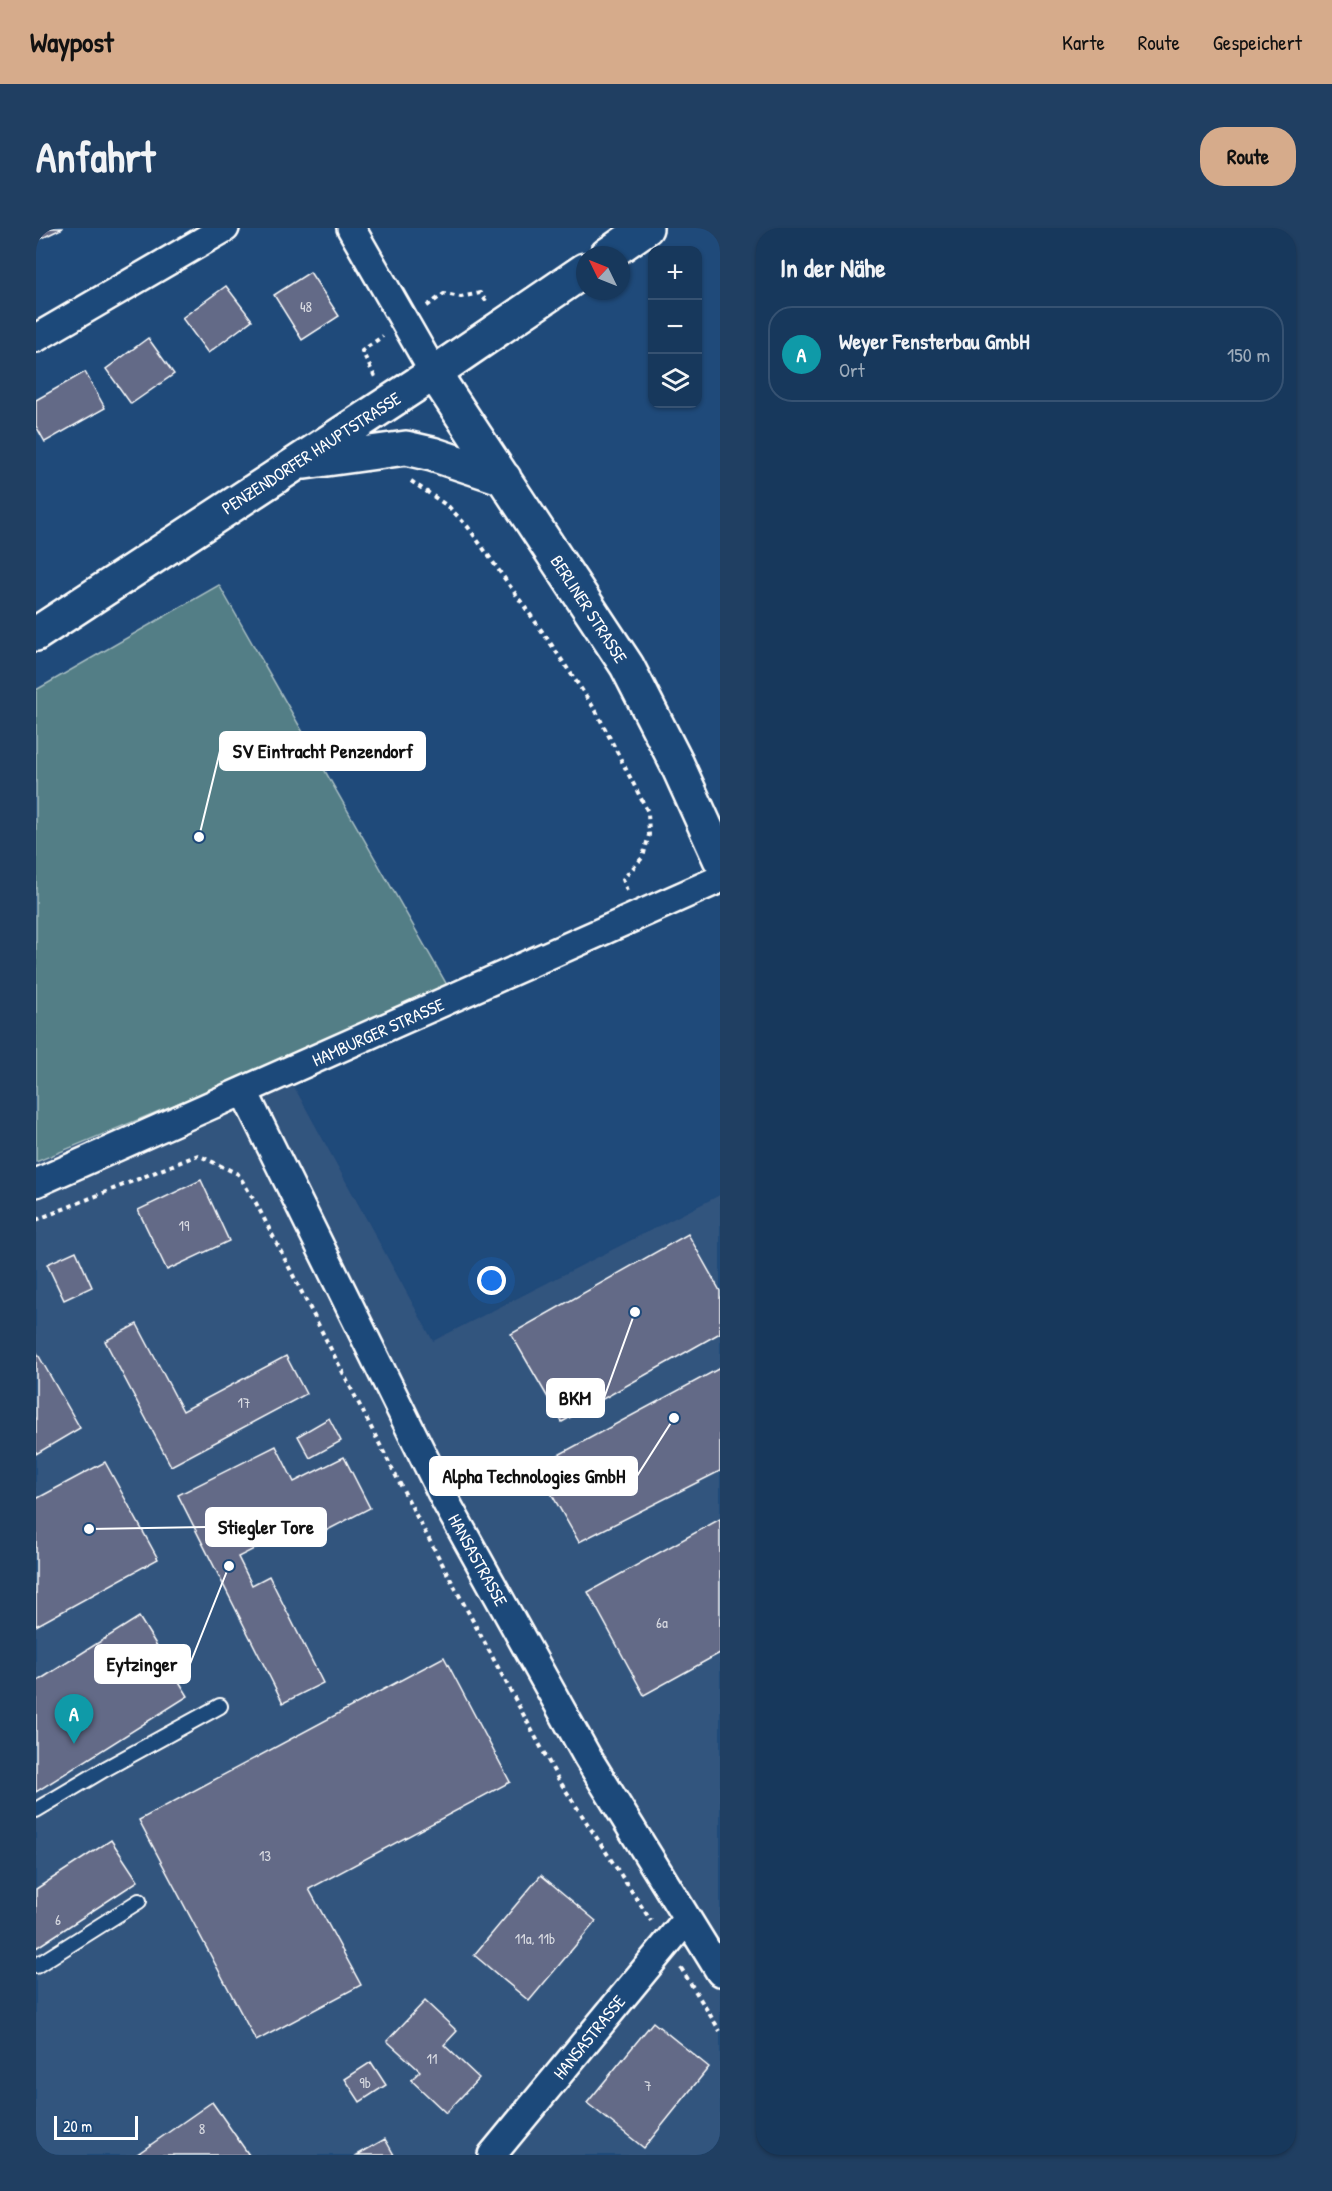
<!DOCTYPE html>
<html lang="de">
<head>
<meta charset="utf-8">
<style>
  :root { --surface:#17385c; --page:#203f62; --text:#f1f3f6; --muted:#9eacbb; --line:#365272; --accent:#d6ab8b }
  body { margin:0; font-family:"Patrick Hand",sans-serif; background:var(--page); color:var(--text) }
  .controls { position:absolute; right:18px; top:18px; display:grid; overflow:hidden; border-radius:12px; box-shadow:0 2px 4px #0004 }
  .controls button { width:54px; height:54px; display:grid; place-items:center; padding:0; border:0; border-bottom:2px solid var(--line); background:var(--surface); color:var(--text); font:30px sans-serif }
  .compass { position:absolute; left:540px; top:18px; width:54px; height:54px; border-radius:50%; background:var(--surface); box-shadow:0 2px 4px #0004; rotate:313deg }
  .scale { position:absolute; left:18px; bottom:15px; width:84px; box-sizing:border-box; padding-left:6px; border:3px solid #fff; border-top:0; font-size:16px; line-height:21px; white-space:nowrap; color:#fff; -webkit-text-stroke:4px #1f4a7a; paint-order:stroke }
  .you { position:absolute; left:456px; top:1053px; width:21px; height:21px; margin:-15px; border:4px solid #fff; border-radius:50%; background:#1a73e8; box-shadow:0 0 0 9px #1a73e833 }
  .badge { display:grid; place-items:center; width:39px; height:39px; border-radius:50%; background:var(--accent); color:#fff; font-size:20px; font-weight:700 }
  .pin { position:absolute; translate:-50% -50px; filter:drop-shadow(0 2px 3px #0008) }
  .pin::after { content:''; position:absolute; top:32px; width:21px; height:18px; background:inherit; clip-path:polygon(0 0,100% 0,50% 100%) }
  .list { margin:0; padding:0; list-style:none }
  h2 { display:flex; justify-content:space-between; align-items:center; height:78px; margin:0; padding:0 24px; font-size:26px }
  h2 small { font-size:20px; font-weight:400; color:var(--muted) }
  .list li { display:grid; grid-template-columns:39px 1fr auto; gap:18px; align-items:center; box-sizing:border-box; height:96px; margin:0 12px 12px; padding:0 12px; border:2px solid var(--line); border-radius:24px }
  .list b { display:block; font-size:22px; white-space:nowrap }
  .list p { margin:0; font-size:20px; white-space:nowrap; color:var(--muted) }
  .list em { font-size:20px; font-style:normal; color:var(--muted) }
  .icon { flex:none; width:33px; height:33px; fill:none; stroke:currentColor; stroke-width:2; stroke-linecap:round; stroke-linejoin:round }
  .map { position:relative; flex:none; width:684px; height:1927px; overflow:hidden; border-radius:24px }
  header { display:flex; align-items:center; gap:36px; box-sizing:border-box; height:84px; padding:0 30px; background:var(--accent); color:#111 }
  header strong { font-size:28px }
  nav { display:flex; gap:33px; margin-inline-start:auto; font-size:21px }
  .intro { display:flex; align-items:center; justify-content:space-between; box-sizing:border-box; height:144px; padding:0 36px }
  h1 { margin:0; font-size:42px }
  .button { padding:15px 27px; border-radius:24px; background:var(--accent); color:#111; font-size:21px; font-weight:700 }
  main { display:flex; gap:36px; padding:0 36px }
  aside { flex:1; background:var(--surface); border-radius:24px; box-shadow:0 2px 4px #0004 }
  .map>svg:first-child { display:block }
  .built { fill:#33547e }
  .green { fill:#527e86; stroke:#a8bec2; stroke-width:1.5 }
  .building { fill:#636b87; stroke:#fff; stroke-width:1.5 }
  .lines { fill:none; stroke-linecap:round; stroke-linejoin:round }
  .service-casing { stroke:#fff; stroke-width:18 }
  .minor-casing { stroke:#fff; stroke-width:32 }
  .secondary-casing { stroke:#fff; stroke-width:38 }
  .path { stroke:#fff; stroke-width:4; stroke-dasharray:4.5 4.5; stroke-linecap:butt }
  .service { stroke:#1f4a7a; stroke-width:14 }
  .minor { stroke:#1f4a7a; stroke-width:27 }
  .secondary { stroke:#1f4a7a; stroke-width:33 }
  .labels { text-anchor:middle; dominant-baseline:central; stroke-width:5; stroke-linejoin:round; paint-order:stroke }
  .number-label { font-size:15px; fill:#d8dae1 }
  .street-label { font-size:18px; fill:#fff; stroke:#1f4a7a }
  .leader { fill:none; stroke:#fff; stroke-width:2 }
  .callout-dot { fill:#fff; stroke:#1f4a7a; stroke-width:2 }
  .callout { fill:#fff; stroke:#fff; stroke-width:2 }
  .callout-label { font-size:20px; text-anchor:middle; font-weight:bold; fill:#111 }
</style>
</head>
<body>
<header>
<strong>Waypost</strong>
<nav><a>Karte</a><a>Route</a><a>Gespeichert</a></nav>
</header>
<div class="intro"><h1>Anfahrt</h1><a class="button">Route</a></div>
<main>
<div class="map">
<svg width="684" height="1927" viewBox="0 0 684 1927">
  <rect width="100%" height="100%" fill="#1f4a7a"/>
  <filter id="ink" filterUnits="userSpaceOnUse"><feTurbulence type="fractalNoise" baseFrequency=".0167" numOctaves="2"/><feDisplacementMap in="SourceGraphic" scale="12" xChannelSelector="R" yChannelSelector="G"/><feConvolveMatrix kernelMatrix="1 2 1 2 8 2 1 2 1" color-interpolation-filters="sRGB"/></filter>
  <g filter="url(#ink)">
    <path class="built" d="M244,833l153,280 287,-146v960h-684v-993z"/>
    <path class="green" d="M183,357l228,400 -167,76 -244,101v-472z"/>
    <path class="building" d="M0,0h27l-27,13z
      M274,44l29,44 -37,24 -28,-45z
      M190,58l26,34 -44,33 -26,-35z
      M112,110l26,36 -43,30 -25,-35z
      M49,144l20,36 -60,34 -9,-16v-26z
      M165,952l28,61 -62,29 -29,-60z
      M652,1006l32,57v42l-158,89 -51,-88z
      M40,1023l16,36 -28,13 -17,-36z
      M101,1096l46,87 103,-55 20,38 -135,72 -66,-125z
      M0,1123l44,77 -44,26z
      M684,1140v103l-141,71 -43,-75z
      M293,1190l12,23 -31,17 -12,-22z
      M240,1218l18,36 50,-25 26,51 -60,31 -8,-14 -64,32 14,28 17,-9 54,107 -40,20 -105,-208z
      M69,1234l53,97 -122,67v-127z
      M684,1291v134l-76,42 -56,-103z
      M103,1389l49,79 -152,96v-110z
      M408,1429l66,125 -201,107 52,96 -105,56 -117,-221z
      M75,1612l27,41 -102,67v-59z
      M505,1647l55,46 -67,80 -55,-46z
      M389,1773l32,30 -13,14 35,33 -33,35 -35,-33 9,-9 -33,-30z
      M617,1794l56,45 -65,81 -57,-45z
      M335,1834l15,23 -26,17 -15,-23z
      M176,1874l37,53h-113z
      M349,1911l9,16h-37z"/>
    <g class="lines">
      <defs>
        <path id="service" d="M0,1582l69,-41 115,-63
          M0,1738l103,-65"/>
        <path id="minor" d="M315,0l83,145
          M0,110l189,-110
          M208,864l202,410 142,256 132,214
          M0,955l684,-304
          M456,1927l195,-236"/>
        <path id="secondary" d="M571,27l39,-27
          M398,145l193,293 50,98 43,95
          M269,234l101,-14 26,6 72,24
          M0,406l398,-261 151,-103"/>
      </defs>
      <use href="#service" class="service-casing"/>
      <use href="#minor" class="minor-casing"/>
      <use href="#secondary" class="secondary-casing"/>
      <path class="path" d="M391,78l17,-12 17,3 19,-4 6,8
        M339,149l-13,-26 21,-15
        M375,253l38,26 19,20 81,114 47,70 52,101 1,23 -6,22 -20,22 4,12
        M0,992l162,-65 40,19 18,29 161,314 140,260 94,144
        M645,1740l39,63"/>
      <use href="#service" class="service"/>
      <use href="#minor" class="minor"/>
      <use href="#secondary" class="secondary"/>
    </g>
  </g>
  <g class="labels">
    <g class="number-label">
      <text x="270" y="78">48</text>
      <text x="148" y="997">19</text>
      <text x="208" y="1174">17</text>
      <text x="626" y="1394">6a</text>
      <text x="229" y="1627">13</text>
      <text x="22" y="1691">6</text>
      <text x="499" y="1710">11a, 11b</text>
      <text x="396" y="1830">11</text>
      <text x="329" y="1854">9b</text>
      <text x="612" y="1857">7</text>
      <text x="166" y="1900">8</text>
    </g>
    <g class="street-label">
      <text transform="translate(275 225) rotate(-33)">PENZENDORFER HAUPTSTRASSE</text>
      <text transform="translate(553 381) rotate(57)">BERLINER STRASSE</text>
      <text transform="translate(342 804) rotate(-24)">HAMBURGER STRASSE</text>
      <text transform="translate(442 1332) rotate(61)">HANSASTRASSE</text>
      <text transform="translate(553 1809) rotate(-51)">HANSASTRASSE</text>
    </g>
  </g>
  <path class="leader" d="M163 609L184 523M599 1084L568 1170M638 1190L601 1248M53 1301L170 1299M193 1338L154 1436"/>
  <g class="callout-dot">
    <circle cx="163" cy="609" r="6"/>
    <circle cx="599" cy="1084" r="6"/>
    <circle cx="638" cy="1190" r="6"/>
    <circle cx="53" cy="1301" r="6"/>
    <circle cx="193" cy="1338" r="6"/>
  </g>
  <g class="callout">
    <rect x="184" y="504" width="205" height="38" rx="6"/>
    <rect x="511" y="1151" width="57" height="38" rx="6"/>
    <rect x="394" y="1229" width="207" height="38" rx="6"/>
    <rect x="170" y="1280" width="120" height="38" rx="6"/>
    <rect x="59" y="1417" width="95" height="38" rx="6"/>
  </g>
  <g class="callout-label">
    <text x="287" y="530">SV Eintracht Penzendorf</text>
    <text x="539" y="1177">BKM</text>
    <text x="498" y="1255">Alpha Technologies GmbH</text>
    <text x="230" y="1306">Stiegler Tore</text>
    <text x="106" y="1443">Eytzinger</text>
  </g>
</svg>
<div class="controls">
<button>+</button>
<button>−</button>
<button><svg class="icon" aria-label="layers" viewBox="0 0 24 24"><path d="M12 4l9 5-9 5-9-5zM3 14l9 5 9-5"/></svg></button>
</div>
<svg class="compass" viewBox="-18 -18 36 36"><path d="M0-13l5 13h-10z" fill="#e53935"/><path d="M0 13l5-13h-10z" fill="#9eacbb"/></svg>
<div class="scale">20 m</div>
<div class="you"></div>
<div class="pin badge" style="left:38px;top:1516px;background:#0f9aa8">A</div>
</div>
<aside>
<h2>In der Nähe<small></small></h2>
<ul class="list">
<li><span class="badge" style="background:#0f9aa8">A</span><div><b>Weyer Fensterbau GmbH</b><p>Ort</p></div><em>150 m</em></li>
</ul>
</aside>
</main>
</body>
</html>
